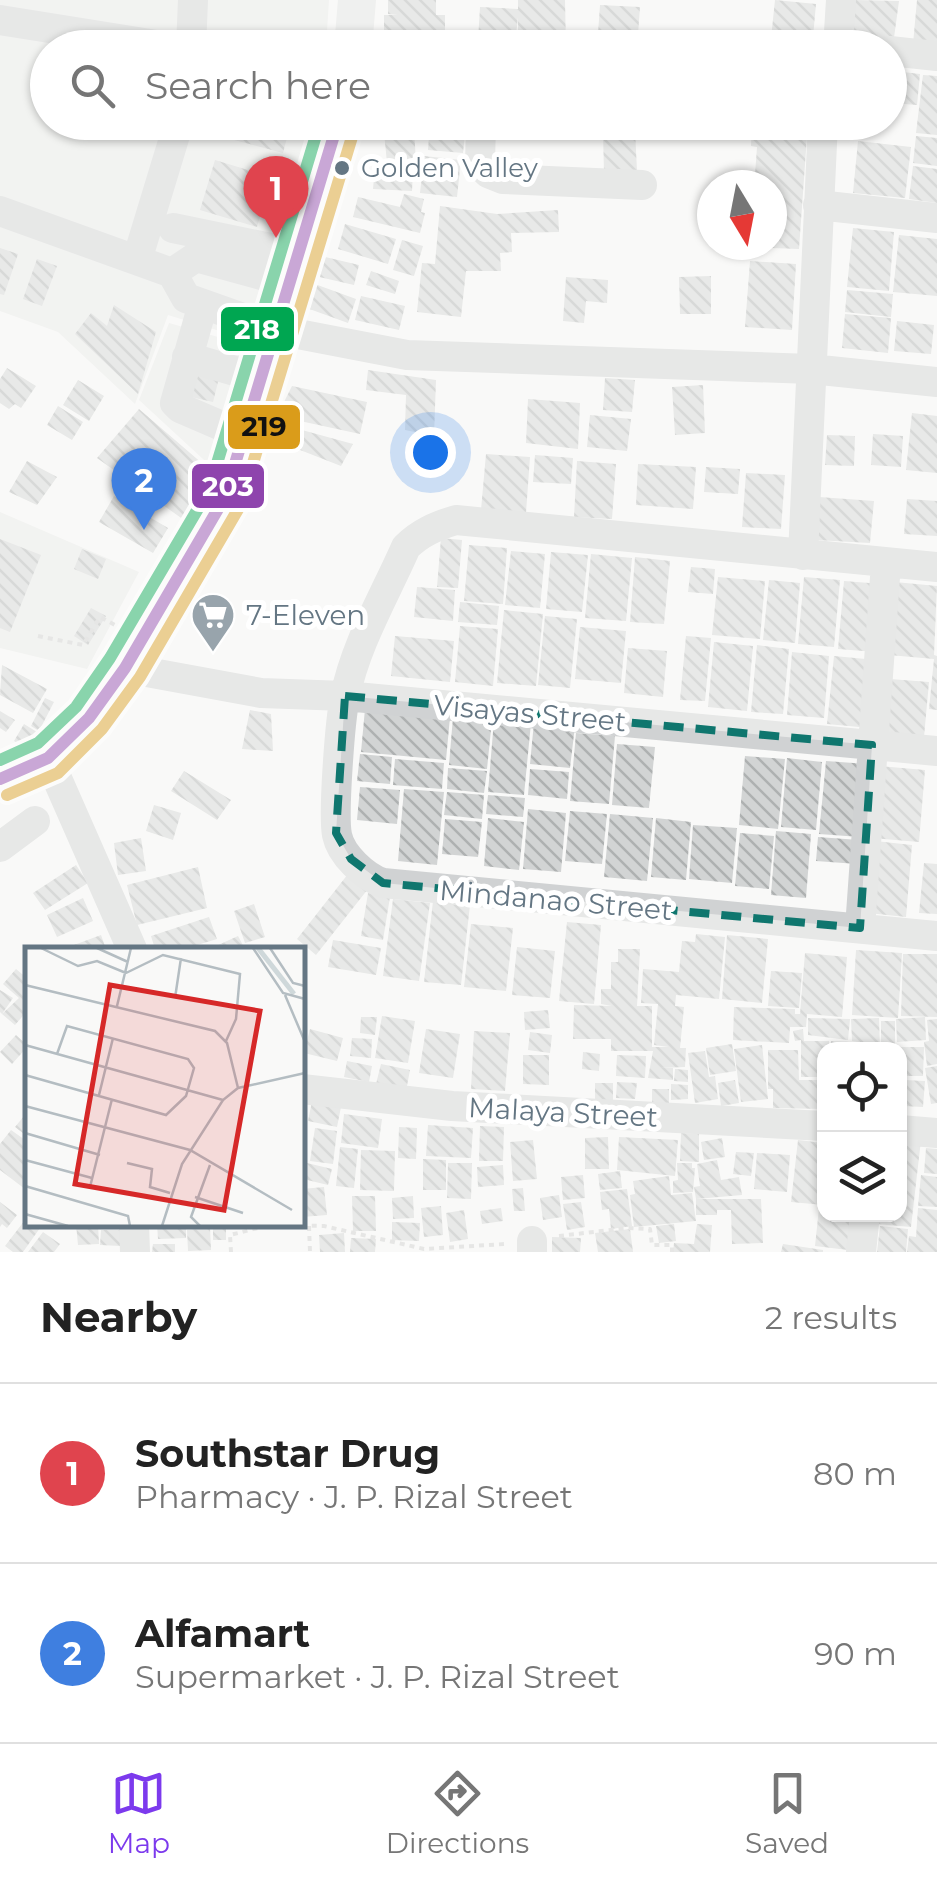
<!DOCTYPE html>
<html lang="en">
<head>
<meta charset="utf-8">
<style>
  :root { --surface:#fff; --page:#f2f2f2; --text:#222; --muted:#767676; --line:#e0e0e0; --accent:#7c3aed }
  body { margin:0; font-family:Montserrat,sans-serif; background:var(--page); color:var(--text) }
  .controls { position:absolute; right:30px; bottom:30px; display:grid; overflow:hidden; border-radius:20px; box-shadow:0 2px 8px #0004 }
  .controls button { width:90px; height:90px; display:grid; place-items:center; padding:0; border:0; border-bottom:2px solid var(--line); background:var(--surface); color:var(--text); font:50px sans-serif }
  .compass { position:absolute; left:697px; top:170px; width:90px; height:90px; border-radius:50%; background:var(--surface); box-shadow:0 2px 8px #0004; rotate:170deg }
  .you { position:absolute; left:430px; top:452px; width:35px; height:35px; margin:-25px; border:8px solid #fff; border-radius:50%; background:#1a73e8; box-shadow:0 0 0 15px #1a73e833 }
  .badge { display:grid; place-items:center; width:65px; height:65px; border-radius:50%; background:var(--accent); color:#fff; font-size:32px; font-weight:700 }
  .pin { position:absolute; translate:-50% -82px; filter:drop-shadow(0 2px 5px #0008) }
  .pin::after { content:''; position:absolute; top:52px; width:35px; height:30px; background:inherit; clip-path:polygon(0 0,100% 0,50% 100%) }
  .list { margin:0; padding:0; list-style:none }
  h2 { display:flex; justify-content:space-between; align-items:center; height:130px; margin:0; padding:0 40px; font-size:42px }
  h2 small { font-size:32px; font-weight:400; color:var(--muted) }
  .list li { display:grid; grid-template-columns:65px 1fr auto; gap:30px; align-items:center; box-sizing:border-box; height:180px; padding:0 40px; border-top:2px solid var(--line) }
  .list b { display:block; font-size:38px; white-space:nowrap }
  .list p { margin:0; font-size:32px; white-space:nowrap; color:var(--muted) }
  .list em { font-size:32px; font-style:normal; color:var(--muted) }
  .icon { flex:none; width:55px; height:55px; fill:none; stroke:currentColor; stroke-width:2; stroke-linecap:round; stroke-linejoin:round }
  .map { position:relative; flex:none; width:937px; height:1252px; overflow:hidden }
  .search { position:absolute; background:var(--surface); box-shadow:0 2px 8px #0004; left:30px; right:30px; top:30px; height:110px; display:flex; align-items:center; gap:25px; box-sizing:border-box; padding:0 35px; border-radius:55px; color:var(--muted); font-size:38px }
  .sheet { height:490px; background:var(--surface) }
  nav { display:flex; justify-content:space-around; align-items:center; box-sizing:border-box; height:140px; border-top:2px solid var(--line); background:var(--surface); font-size:28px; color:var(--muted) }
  nav a { display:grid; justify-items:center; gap:5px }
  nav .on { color:var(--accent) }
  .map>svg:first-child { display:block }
  .built { fill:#e9eae9 }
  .building { fill:url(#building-back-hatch) }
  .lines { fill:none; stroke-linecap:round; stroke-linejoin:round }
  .path { stroke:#cecfcf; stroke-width:4; stroke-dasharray:5 5; stroke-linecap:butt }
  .minor { stroke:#d0d2d3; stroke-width:30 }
  .major { stroke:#e3e4e4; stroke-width:38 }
  .bus-1-casing { stroke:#fff; stroke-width:20 }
  .bus-2-casing { stroke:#fff; stroke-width:20 }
  .bus-3-casing { stroke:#fff; stroke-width:20 }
  .bus-1 { stroke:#8e44ad; stroke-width:12 }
  .bus-2 { stroke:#da9c1a; stroke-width:12 }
  .bus-3 { stroke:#00a651; stroke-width:12 }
  .marked { fill:none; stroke:#0f766e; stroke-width:8; stroke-dasharray:20 12; stroke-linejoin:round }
  .bus-dot { fill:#647683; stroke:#fff; stroke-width:4 }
  .labels { text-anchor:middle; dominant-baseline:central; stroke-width:10; stroke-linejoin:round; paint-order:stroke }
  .bus-label { font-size:26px; fill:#647683; stroke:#fff; text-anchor:start }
  .poi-label { font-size:28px; fill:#647683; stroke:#fff; text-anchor:start }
  .street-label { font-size:28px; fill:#647683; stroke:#fff }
  .inset-river { fill:none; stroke:#cfd8da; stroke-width:5 }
  .inset-road { fill:none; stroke:#b4bdc2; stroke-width:2.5 }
  .view { fill:#d62828; fill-opacity:0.15; stroke:#d62828; stroke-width:5 }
  .inset-edge { fill:none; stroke:#647683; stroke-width:5 }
  .line-badge { stroke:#fff; stroke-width:4 }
  .badge-label { font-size:28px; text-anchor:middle; font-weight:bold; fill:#fff }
  .pale-badge-label { font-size:28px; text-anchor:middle; font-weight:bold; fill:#111 }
</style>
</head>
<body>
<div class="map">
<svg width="937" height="1252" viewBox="0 0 937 1252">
  <defs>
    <pattern id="building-back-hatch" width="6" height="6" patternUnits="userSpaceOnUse" patternTransform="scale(2.5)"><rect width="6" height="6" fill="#d2d4d4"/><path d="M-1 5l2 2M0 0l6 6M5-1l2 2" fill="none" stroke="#aeb1b1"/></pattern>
  </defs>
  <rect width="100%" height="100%" fill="#f9f9f8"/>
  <path class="built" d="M0,0h329l-3,47 -278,1v74l265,1 -58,219 -87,-27 -33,89 -77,-72 -58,-21z
    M169,323l84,24 -37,124 -77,-71z
    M0,512l139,60 -52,97 -87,-21z"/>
  <path class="building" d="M388,0h48v15h9v30l-61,1v-31h14l-10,-1z
    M518,0h47l1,48h-48v-31l-3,27 -37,-3 2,-34 38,2z
    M775,0l41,4 -4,44h-42z
    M854,0l45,1 -6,44 -44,-5z
    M917,0h20v46l-24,-2z
    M600,5l40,2 -3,41h-40z
    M894,71l26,3 -3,31 -26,-2z
    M923,75l14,1v59l-21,-2z
    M227,122h64l-8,31 -60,-16z
    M752,122h56l-9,127 -27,-1v-63h-11l1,-10h-7l2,-28 -6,-1z
    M430,123l36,3 -3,27 -35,-3z
    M414,130l2,31 -29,2 -3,-31z
    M635,130l2,41 -33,2 -1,-42z
    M916,136l21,2v28l-24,-3z
    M858,141l53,6 -6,51 -52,-5z
    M424,156l37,4 -4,37 -37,-4z
    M215,160l56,17 -14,50 -57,-17z
    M913,166l24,3v34l-28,-4z
    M375,168l38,3 -1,20 -39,-2z
    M404,194l20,5 -3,13 4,1 -5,20 -67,-16 5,-20 42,10z
    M440,206l57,8 61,-4 1,22 -48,1 1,19 -12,1 1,18h-35l-5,46 -44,-5 5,-49 13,1z
    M345,224l51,15 -8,25 -50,-15z
    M853,228l41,4 -5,59 -42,-4z
    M899,235l38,4v57l-44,-4z
    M402,240l21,6 -9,30 -21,-6z
    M0,248l18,6 -14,41 -4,-1z
    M321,256l38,9 -5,20 -39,-9z
    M37,259l20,7 -15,40 -19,-7z
    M750,261l46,3 -4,66 -47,-3z
    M371,271l28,10 -4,13 -29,-9z
    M711,276v38h-31l-1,-37z
    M566,277l42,3 -1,23 -21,-2 -2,22 -21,-2z
    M312,283l44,16 -8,24 -44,-16z
    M847,290l46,4 -2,23 -46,-5z
    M361,296l44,10 -6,24 -44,-10z
    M114,305l42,27 -18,62 -63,-60 16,-21 16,13z
    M845,314l46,4 -3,35 -46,-5z
    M897,321l37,4 -3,29 -37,-3z
    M7,368l29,18 -15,22 -6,-4 -6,5 -9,-6v-24z
    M197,369l23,5 -7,28 -22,-5z
    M368,370l68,10 -2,56 -29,-6 1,-35 -40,-5z
    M605,378l30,2 -3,32 -29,-2z
    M78,380l26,16 -15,25 -26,-16z
    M703,385l2,48 -30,2 -3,-48z
    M292,386l75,16 -7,32 -83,-18z
    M528,399l52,4 -2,46 -52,-6z
    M58,406l25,16 -11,18 -25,-15z
    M139,409l72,62 -27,49 -87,-62z
    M912,413l25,3v57l-31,-3z
    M590,415l41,4 -4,32 -40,-4z
    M280,424l73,20 -12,22 -69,-27z
    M873,434l30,2 -2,31 -30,-2z
    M827,435l28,1 -1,30 -29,-1z
    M486,454l44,3 -4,56 -45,-3z
    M535,455l38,3 -2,26 -38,-2z
    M27,461l30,16 -20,28 -28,-13z
    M577,461l39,3 -4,55 -38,-2z
    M638,464l58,3 -3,42 -57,-4z
    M706,467l34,2 -2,25 -34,-2z
    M746,473l39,2 -4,54 -39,-2z
    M114,496l54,32 -15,25 -54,-31z
    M819,497l55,4 -4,42 -54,-3z
    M907,499l30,2v35l-33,-2z
    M441,538l21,2 -4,48 -21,-1z
    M0,539l41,16 -31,77 -10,-4z
    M469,545l38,3 -4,56 -39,-3z
    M82,549l24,10 -8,20 -24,-10z
    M511,551l34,3 -5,54 -35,-3z
    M551,552l37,3 -6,57 -36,-3z
    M591,554l41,4 -6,63 -41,-3z
    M635,557l35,4 -6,63 -34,-2z
    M691,567l24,2 -2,25 -25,-2z
    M718,577l47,4 -5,58 -48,-4z
    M804,577l36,3 -6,67 -36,-3z
    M769,580l31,3 -5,60 -32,-3z
    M844,581l38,3 -6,68 -38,-3z
    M895,582l42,4 -3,69 3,1v54l-8,-1 5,-50 -45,-4z
    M417,587l38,3 -2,31 -39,-4z
    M460,602l39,4 -2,19 -39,-3z
    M91,608l15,8 -18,29 -14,-9z
    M504,610l39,4 -7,72 -39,-3z
    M545,616l32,3 -7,69 -32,-3z
    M460,626l38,3 -5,57 -38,-4z
    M580,627l46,4 -5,52 -46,-4z
    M395,636l59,5 -4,41 -59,-6z
    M686,636l25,2 -6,63 -25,-1z
    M714,642l39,4 -6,65 -39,-4z
    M757,645l32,4 -6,65 -32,-2z
    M628,648l39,3 -4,46 -39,-4z
    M792,652l37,4 -5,62 -37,-3z
    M834,656l42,4 -6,68 -43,-4z
    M2,665l45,24 -14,24 -33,-18z
    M890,679l39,3 -5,55 -39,-4z
    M45,698l9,4 -15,29 -8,-5z
    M365,709l85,8 -4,43 -85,-8z
    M250,710l21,4 2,37 -31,-2z
    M0,711l15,9 -9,12 -6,-4z
    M453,717l39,3 -5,49 -38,-4z
    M494,720l37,3 -7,72 -36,-3z
    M534,722l41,4 -5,42 -40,-4z
    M24,724l21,13 -10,17 -21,-13z
    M576,733l39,3 -6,68 -39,-3z
    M617,744l38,3 -6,61 -37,-3z
    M360,754l32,3 -2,27 -33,-3z
    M745,756l40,3 -7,70 -39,-4z
    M787,758l35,4 -6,68 -35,-3z
    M395,759l49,4 -2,26 -49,-4z
    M826,761l41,3 -7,73 -41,-3z
    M879,766l46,4 -6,72 -47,-4z
    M448,768l39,3 -3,22 -37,-4z
    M530,769l39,3 -2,27 -39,-4z
    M184,771l47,29 -14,20 -46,-29z
    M360,787l40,3 -3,34 -40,-4z
    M404,789l40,3 -7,73 -39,-4z
    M447,792l37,3 -2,24 -38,-4z
    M488,795l37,3 -2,19 -37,-3z
    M154,805l27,8 -8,27 -27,-9z
    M528,809l38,4 -5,59 -38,-3z
    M570,811l37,3 -5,50 -37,-3z
    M610,814l43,4 -6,63 -43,-4z
    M488,818l36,4 -5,48 -35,-4z
    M656,818l35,4 -5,58 -35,-3z
    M445,819l37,3 -4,35 -36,-3z
    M693,825l44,3 -5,55 -43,-4z
    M776,831l35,3 -5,64 -35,-3z
    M740,833l34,3 -5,53 -34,-3z
    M818,837l41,3 -2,24 -41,-3z
    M141,838l5,33 -28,4 -4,-32z
    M875,841l37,4 -6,72 -38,-4z
    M924,863l13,1v50l-18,-1z
    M76,865l12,18 -43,27 -12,-17z
    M198,867l9,41 -70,17 -10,-40z
    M348,874l20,15 -52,66 -19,-16z
    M368,893l22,4 -7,43 -22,-4z
    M83,898l10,23 -36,16 -10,-22z
    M393,899l37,4 -11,78 -36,-5z
    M433,901l37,4 -9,80 -37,-3z
    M254,904l11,33 -20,6 -11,-32z
    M209,917l8,22 -33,10h-29l-4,-13z
    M567,922l34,3 -7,79 -35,-3z
    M471,924l42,4 -7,63 -42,-4z
    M696,934l29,3 -6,62 -43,-4 -1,11 9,1 -4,41h6l-1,19 -25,1h13v12l-25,-2 5,-27h-42v-12h-38l1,-34 38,1 -11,-2v-15h10v-27h7v-13h22l-3,57h15v41h17l-15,-2 4,-41 -17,-1 2,-34 36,3 3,-31 13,1z
    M101,935l5,14h-43z
    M727,935l41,4 -6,64 -40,-4z
    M238,936l7,13h-28l-1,-3z
    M333,940l48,8 -5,27 -48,-8z
    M517,947l38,4 -5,47 -38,-3z
    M856,950l46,3 -4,65 -46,-3z
    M805,953l42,4 -5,60 -35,-3 -1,13h-16l-1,16 -56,-3 1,-33 61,2v5h5z
    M903,954h34v63l-36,-1z
    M16,969l12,10v14l-4,4 4,4v9l-13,15 -13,-11 17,-16 -16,-14z
    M771,971l31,2 -3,35 -31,-2z
    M0,990l13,8 -11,16 -2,-2z
    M548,1010l2,18 -25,2 -1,-18z
    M382,1016l33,5 -7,42 -33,-5z
    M361,1017h16l-2,18 -15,-2z
    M925,1017l1,23 -29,2 -1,-23z
    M808,1018l42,1 -2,21 -40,-5z
    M879,1018l1,32h-28v-8l7,-1h-7l-1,-22z
    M937,1019v45l-10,2 -3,-24 5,-1 -2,-21z
    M881,1021h14v29h-14z
    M310,1029l33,9 -6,23 -33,-8z
    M426,1029l34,5 -7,44 -34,-5z
    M803,1029l1,12h25v9h-5v27h-23v-37l-6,1 -2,-10z
    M474,1031l36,2 -5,58 -34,-2z
    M530,1032l22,3 -2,18 -22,-3z
    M16,1035l12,11 -16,18 -12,-12z
    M352,1038l20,1 -1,19 -21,-2z
    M831,1041l19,1v8h-19z
    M732,1044l4,27 -26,4 -4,-27z
    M762,1045l6,54 -27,3 -7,-53z
    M900,1047h24l-1,29h-23z
    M768,1050h30l1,30h25v29l-51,-1v-19h-5z
    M705,1051l4,26 6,-1 3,23 -23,4 -7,-50z
    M583,1052l17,2 -1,17 -17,-2z
    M523,1055h26v30l-26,-1z
    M617,1055l29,1 -1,22 -29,-2z
    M347,1061l25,5 -3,16 -25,-5z
    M381,1064l29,6 -4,21 -30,-7z
    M937,1066v37l-6,1 -6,-36z
    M675,1069l13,1v12l-14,-1z
    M735,1080l4,23 -18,3 -3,-23z
    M904,1080l21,1 -2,26 -20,-1z
    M617,1082l20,1 -2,16 -19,-1z
    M595,1083h18v17h-18z
    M671,1084l17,1v14l-17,1z
    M652,1089h17v14h-17z
    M312,1101l29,6 -4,20 -29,-6z
    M344,1114l38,5 -4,29 -37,-5z
    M24,1116l4,2v19l-13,-10z
    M428,1125l45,3 -2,30 -45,-2z
    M480,1126l24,1 -1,34h-24z
    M399,1127l18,1 -1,31 -18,-1z
    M315,1128l22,3 -4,33 -23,-3z
    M11,1130l17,12 -3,47 -25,-19v-26z
    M681,1133l18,1v28l-19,-1z
    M608,1137l1,32h-24v-31z
    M619,1137l59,3 -3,36 -58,-6z
    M722,1138l3,19 -21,3 -3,-18z
    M900,1139l21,1 -10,87 -34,-3 1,-10h22z
    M533,1140l4,39 -24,2 -3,-39z
    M798,1140l26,3v62l-33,-3z
    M340,1147l18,2 -4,39 -18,-2z
    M926,1148l11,1v25l-13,-1z
    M361,1150l34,1 -1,40 -34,-1z
    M736,1152l18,1 -3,23 -18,-2z
    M757,1153l33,2 -3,37 -33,-3z
    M423,1159l23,1v30h-23z
    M717,1160l4,20 18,-3 3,18 -46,4 -2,-12 6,-1 -3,-22z
    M307,1163l25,6 -4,16 -25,-6z
    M448,1163h24l-1,36 -24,-1z
    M677,1163h15v5h3l-2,24 -20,1v-12l5,-1z
    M503,1165l1,20 -26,2 -1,-20z
    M620,1171l2,17 -22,2 -2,-16z
    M583,1175l2,23 -22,2 -2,-23z
    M921,1175l16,2v30l-19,-1z
    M669,1176l2,19 21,-2 4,28 -62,6 -4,-32 5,-1 -2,-13z
    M324,1187l3,28 -25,2v-28z
    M523,1188l2,23h-11l-2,-22z
    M627,1189l5,37 -21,3 -2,-20 -7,1 -2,-18z
    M559,1195l3,22 -19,3 -3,-22z
    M352,1196h23l1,35h-23z
    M413,1196l1,22 -21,1 -1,-21z
    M696,1199h65l2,44 -31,1 -1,-34h-14v5h-21z
    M0,1202l17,13 -10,13 -5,-4 -2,3z
    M581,1202l4,25 -18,3 -4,-26z
    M441,1206l2,29 -19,2 -3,-29z
    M501,1208l2,13 -21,3 -2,-13z
    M819,1208l5,1v5h28l-4,36 -33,-4z
    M918,1208l19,2v42h-30l2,-16 7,1z
    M464,1210l4,29 -18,3 -4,-29z
    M28,1216v8l12,4 -17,24h-10l-8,-6z
    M392,1222l28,1 -1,18 -27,-1z
    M76,1224h22l1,20 -21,1z
    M157,1224h29v14l-28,1z
    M213,1224h19v5h-6v11h-13z
    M674,1224l2,17 -17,2 -3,-17z
    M697,1224l15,1 -2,27h-37l1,-9 20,1z
    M880,1226l28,3 -2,23h-29z
    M210,1228l1,22 -23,1 -1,-21z
    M630,1229l3,23h-35l-3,-19z
    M101,1230h21l-1,16 -21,-1z
    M43,1232l17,12 -6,8h-26z
    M344,1233l1,19h-25l-1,-17z
    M552,1237l29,1 -1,14h-28z
    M351,1238l25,1 -1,13h-25z
    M153,1244h22v8h-23z
    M783,1244l40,6v2h-42z"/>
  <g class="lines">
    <path class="path" d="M38,636l45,9 17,-28 15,8
      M309,1226l1,26
      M559,1236l68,-8 23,1 2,16h20v7
      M231,1252l-1,-17 40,-10 54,1 100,23 81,-5"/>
    <path class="minor" d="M0,20l175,28
      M191,48l2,-48
      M838,48l3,-48
      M890,51l47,5
      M481,122l-1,43 8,8 15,6 139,6
      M818,205l119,13
      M0,211l172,62 14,25 91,32 130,25 404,14 126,13
      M173,228l127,26
      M137,260l42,-138
      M172,273l24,-16 95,26
      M203,304l-28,99 5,5 65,28
      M187,357l75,22
      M803,555l20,-433
      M937,567l-481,-47c-20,6 -36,13 -50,27 -21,48 -51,98 -61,150 -5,23 -12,117 -8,138 4,20 28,42 46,48l554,53
      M125,668l136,25 84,3 592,55
      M48,758l84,191
      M0,847l35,-26
      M860,928l26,-365
      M302,1089l150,17 372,20
      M900,1130l37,3
      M134,1224l1,28
      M532,1241v11
      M861,1252l4,-38"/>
    <path class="major" d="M353,48l4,-48
      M0,779l48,-21 41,-40 36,-50 100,-171 113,-375"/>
    <defs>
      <path id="bus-1" d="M0,779l48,-21 41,-40 36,-50 100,-171 113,-375"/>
      <path id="bus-2" d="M7,795l51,-22 44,-44 38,-52 100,-171 115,-379"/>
      <path id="bus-3" d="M0,760l38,-17 38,-36 34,-49 99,-168 111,-368"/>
    </defs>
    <use href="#bus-1" class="bus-1-casing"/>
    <use href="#bus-2" class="bus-2-casing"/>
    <use href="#bus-3" class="bus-3-casing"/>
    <use href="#bus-1" class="bus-1"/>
    <use href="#bus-2" class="bus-2"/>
    <use href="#bus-3" class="bus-3"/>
  </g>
  <path d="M0 0H937V1252H0ZM345,696l527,49 -12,183 -477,-45 -32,-24 -15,-26z" fill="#f9f9f8" fill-opacity=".55" fill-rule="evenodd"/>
  <path class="marked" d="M345,696l527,49 -12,183 -477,-45 -32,-24 -15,-26z"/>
  <defs>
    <symbol id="supermarket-pin" viewBox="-11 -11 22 30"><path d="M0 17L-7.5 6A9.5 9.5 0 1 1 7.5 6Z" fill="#98a4ac" stroke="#fff"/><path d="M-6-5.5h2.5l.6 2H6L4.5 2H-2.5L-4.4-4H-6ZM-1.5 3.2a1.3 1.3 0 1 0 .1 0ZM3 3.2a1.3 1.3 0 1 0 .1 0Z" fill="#fff"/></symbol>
  </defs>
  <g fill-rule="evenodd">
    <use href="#supermarket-pin" x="188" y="590" width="50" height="68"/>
  </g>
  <circle class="bus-dot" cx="342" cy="168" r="9"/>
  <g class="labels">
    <g class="bus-label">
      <text x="361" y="168">Golden Valley</text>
    </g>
    <g class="poi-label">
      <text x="246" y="615">7-Eleven</text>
    </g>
    <g class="street-label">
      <text transform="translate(530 713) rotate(5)">Visayas Street</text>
      <text transform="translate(556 900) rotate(5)">Mindanao Street</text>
      <text transform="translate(563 1112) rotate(3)">Malaya Street</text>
    </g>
  </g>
  <g transform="translate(25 947)">
    <rect width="280" height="280" fill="#f9f9f8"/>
    <path class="inset-river" d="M233,1l36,46"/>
    <path class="inset-road" d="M16,1l37,18 19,-5 29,12M72,1l31,14M228,1l30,45 22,6M245,1l23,35 12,3M101,26l37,-18 77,19 -4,45 -10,22M0,38l190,46 12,12 11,45M260,48l20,47M150,51l6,-40M92,59l14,-58M0,98l198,55M0,128l141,40 20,-19 8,-28 -6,-9 -121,-33 -10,28M74,148l14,-57M0,159l165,44 102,60M0,186l75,22M0,213l67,18M102,216l25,6 -2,18 20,6M0,239l103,30 2,10M65,240l22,-88M170,250l48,16M0,267l43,12M137,279l20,-62 41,-64 15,-12 67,-15M175,279l-9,-9 19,-52"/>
    <path class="view" d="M85,38l150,26 -36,199 -149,-26z"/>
    <rect width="280" height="280" class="inset-edge"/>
  </g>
  <g class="line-badge">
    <rect x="219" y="305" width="77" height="48" rx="10" fill="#00a651"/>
    <rect x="226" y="403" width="76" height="48" rx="10" fill="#da9c1a"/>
    <rect x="190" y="462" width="76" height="48" rx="10" fill="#8e44ad"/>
  </g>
  <g class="badge-label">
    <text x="257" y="339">218</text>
    <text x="228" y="496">203</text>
  </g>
  <g class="pale-badge-label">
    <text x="264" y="436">219</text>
  </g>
</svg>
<div class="controls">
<button><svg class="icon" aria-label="locate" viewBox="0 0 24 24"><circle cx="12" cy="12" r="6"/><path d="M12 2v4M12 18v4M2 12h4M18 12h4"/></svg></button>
<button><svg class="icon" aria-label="layers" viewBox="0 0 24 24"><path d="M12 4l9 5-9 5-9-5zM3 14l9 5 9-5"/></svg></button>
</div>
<svg class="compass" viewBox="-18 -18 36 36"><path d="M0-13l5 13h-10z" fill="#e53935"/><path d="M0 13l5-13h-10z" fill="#767676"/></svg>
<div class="you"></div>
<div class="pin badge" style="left:276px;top:238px;background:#e0444e">1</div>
<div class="pin badge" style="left:144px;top:530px;background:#3f7fe0">2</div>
<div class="search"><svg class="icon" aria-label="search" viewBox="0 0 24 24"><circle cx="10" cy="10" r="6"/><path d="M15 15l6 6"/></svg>Search here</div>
</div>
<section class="sheet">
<h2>Nearby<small>2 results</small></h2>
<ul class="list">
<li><span class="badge" style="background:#e0444e">1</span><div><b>Southstar Drug</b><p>Pharmacy · J. P. Rizal Street</p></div><em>80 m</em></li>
<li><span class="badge" style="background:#3f7fe0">2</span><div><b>Alfamart</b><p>Supermarket · J. P. Rizal Street</p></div><em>90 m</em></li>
</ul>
</section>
<nav>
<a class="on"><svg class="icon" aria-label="map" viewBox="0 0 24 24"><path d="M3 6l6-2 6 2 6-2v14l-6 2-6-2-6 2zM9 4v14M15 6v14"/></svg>Map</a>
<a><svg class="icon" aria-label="directions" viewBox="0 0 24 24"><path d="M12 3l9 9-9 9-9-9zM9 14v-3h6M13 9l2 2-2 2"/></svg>Directions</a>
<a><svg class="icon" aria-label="saved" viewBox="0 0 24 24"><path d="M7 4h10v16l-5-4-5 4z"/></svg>Saved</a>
</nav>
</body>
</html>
